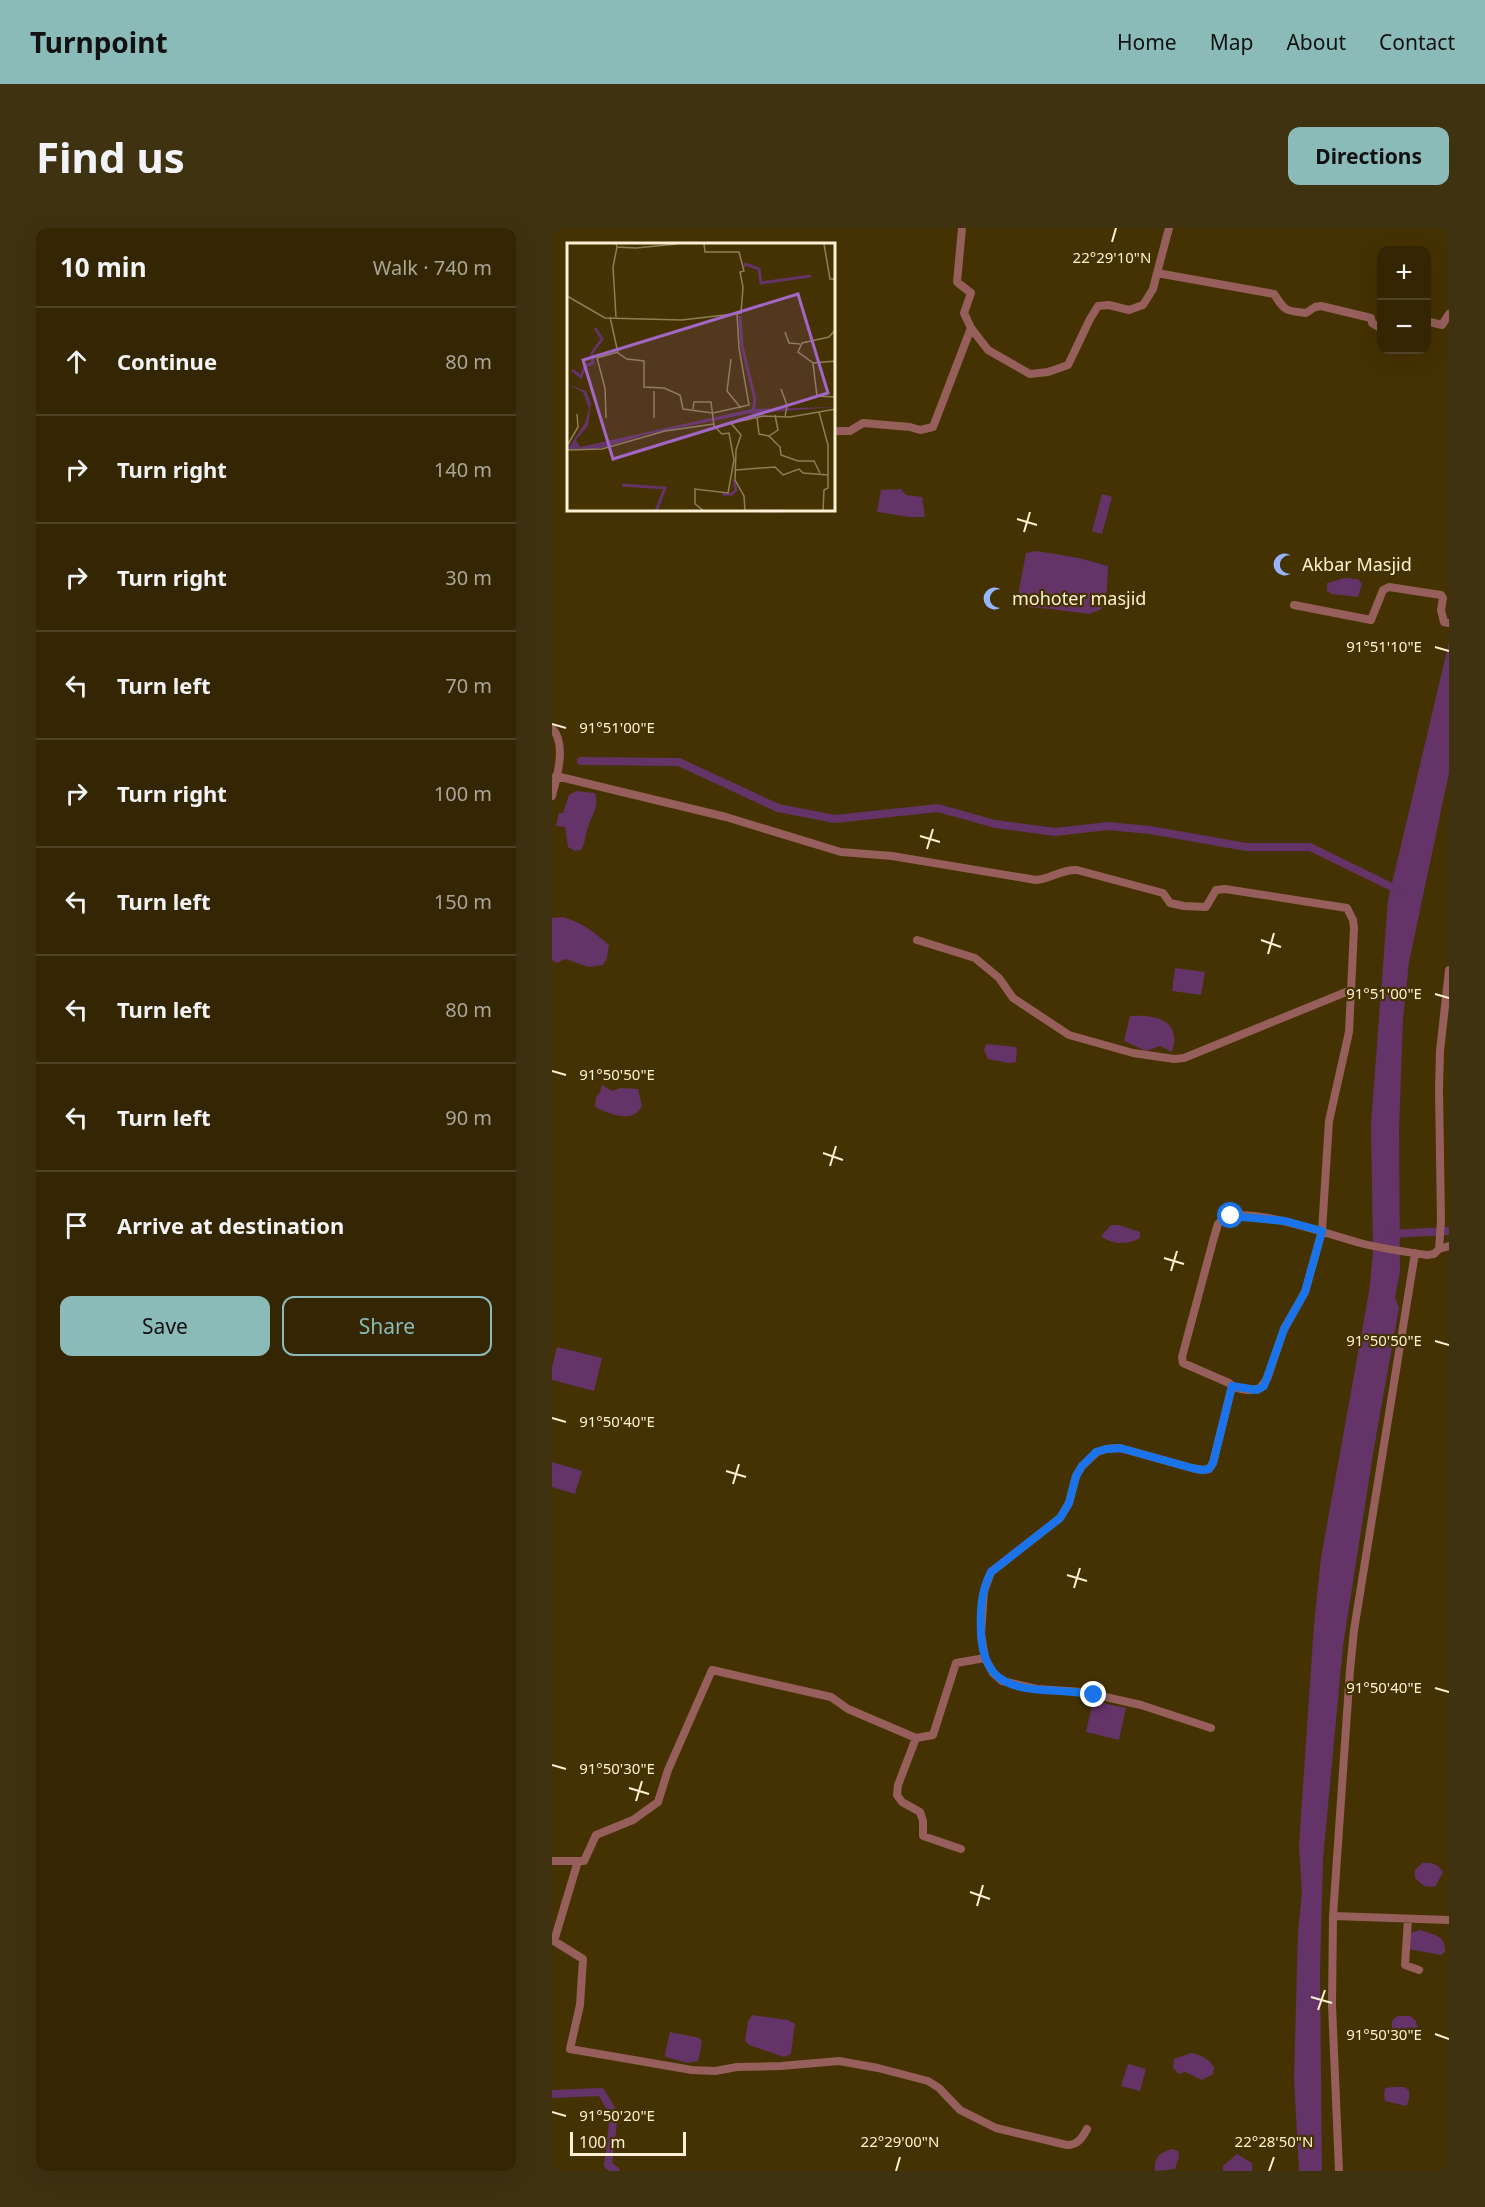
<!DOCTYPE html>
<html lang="en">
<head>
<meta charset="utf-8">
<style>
  :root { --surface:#342602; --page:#3f3211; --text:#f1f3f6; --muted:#a9a599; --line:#4e4324; --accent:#8bbbb9 }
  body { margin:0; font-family:"Noto Sans",sans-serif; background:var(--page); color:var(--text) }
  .controls { position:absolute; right:18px; top:18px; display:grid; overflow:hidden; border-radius:12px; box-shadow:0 6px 24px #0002 }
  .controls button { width:54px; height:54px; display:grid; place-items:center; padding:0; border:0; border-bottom:2px solid var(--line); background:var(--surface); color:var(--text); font:30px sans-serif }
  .scale { position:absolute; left:18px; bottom:15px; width:116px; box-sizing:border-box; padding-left:6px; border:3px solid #fef0d2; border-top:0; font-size:16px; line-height:21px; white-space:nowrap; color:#fef0d2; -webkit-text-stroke:4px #453202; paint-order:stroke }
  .stop { position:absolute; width:18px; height:18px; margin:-14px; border:4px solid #1a73e8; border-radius:50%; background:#fff }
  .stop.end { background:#1a73e8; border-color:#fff; box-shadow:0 2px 6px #0008 }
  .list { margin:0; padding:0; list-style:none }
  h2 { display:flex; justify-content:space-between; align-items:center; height:78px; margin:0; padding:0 24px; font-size:26px }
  h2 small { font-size:20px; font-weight:400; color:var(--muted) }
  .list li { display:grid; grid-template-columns:39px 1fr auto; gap:18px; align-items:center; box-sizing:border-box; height:108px; padding:0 24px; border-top:2px solid var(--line) }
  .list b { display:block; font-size:22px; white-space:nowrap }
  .list em { font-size:20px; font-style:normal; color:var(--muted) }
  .actions { display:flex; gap:12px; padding:18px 24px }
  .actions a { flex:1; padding:14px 0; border:2px solid var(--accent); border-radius:12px; text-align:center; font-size:21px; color:var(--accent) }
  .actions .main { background:var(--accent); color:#111 }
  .icon { flex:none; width:33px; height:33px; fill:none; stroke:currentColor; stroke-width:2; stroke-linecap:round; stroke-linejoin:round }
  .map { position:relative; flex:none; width:897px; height:1943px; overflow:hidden; border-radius:12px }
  header { display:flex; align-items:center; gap:36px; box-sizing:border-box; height:84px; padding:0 30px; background:var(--accent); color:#111 }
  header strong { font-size:28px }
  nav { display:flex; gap:33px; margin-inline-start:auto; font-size:21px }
  .intro { display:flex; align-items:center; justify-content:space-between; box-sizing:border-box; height:144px; padding:0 36px }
  h1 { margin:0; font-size:42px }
  .button { padding:15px 27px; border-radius:12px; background:var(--accent); color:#111; font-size:21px; font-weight:700 }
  main { display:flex; gap:36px; padding:0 36px }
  aside { flex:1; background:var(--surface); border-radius:12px; box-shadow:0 6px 24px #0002 }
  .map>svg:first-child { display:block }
  .water { fill:#643367 }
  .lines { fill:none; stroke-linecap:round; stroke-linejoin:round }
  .canal { stroke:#643367; stroke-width:8 }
  .minor { stroke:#965f5b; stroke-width:8 }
  .route { stroke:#1a73e8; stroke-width:8 }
  .ticks { fill:none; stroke:#fef0d2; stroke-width:2 }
  .labels { text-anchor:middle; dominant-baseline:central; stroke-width:4.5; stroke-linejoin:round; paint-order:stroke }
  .poi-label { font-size:18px; fill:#fef0d2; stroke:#453202; text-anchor:start }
  .inset-river { fill:none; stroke:#643367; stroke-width:3 }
  .inset-road { fill:none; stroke:#8f7e55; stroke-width:1.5 }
  .view { fill:#a267c5; fill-opacity:0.15; stroke:#a267c5; stroke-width:3 }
  .inset-edge { fill:none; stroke:#fef0d2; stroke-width:3 }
  .ticks-label { font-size:15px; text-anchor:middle; fill:#fef0d2; stroke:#453202; stroke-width:4.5; stroke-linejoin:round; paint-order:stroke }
</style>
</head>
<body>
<header>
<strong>Turnpoint</strong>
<nav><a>Home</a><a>Map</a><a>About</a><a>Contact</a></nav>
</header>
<div class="intro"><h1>Find us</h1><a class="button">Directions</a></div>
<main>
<aside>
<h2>10 min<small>Walk · 740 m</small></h2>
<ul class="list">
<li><svg class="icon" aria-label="ahead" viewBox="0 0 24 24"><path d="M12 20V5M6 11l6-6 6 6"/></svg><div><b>Continue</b></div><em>80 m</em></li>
<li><svg class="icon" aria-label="right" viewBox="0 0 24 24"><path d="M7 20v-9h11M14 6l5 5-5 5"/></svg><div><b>Turn right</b></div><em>140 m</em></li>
<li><svg class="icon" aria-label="right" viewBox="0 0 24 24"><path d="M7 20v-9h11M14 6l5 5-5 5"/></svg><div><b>Turn right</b></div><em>30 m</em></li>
<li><svg class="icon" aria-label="left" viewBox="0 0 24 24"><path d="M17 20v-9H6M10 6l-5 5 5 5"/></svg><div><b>Turn left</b></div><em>70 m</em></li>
<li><svg class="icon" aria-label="right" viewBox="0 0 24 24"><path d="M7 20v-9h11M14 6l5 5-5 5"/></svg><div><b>Turn right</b></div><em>100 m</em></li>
<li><svg class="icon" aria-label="left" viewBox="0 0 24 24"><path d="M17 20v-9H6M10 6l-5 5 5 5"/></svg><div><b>Turn left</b></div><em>150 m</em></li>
<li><svg class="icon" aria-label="left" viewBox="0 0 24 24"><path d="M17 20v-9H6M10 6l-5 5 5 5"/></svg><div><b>Turn left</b></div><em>80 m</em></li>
<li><svg class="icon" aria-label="left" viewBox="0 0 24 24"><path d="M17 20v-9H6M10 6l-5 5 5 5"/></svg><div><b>Turn left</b></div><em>90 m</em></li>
<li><svg class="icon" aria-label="arrive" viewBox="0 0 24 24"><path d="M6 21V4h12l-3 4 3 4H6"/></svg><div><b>Arrive at destination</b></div></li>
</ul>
<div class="actions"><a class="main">Save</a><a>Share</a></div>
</aside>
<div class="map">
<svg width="897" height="1943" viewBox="0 0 897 1943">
  <rect width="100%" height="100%" fill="#453202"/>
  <path class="water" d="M349,261l5,6 16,2 3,20h-16l-32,-5 4,-22z
    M550,266l10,3 -10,37 -10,-3z
    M485,323l42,7 29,8 -1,24 -5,19 -13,5 -38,-5 -35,-3 10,-53z
    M793,350l13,1 4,5 -4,13 -26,-3 -5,-3v-8z
    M897,414v131l-40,189 -6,57 -4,112 1,141 -5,25 4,11 -25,140 -31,198 -20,213 -3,112 2,200h-23l-5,-93 4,-147 4,-38 -3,-48 15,-221 7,-66 48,-266 4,-38 -2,-131 17,-223z
    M24,563l19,2c4,16 -3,20 -7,34 -3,8 -2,15 -7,23l-6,1 -7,-4 -3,-20 -9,-1 3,-13h4l6,-18z
    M11,689c20,6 31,15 46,28l-2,13 -4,7 -14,2 -24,-8 -8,4 -5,-3v-42z
    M623,740l30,4 -4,23 -29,-4z
    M578,788c26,-1 52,3 42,36l-12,-6 -14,5 -22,-10z
    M434,816l31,3 -1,15 -7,1 -21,-4 -4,-9z
    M50,857l10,6 8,-3 18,1 4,17c-2,3 -4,6 -7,8 -12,6 -30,-2 -40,-7l1,-10 4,-5z
    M559,997h8l21,7v6c-12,7 -28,7 -39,-2z
    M5,1119l45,11 -8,33 -42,-11v-13z
    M0,1234l30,9 -7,23 -23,-7z
    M541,1473l33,7 -7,32 -33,-8z
    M870,1635c10,-1 16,1 21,9l-8,15 -11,-1 -9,-8v-8z
    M868,1702c14,5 26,5 25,22l-4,3 -32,-6 1,-16z
    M200,1787l36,5 7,4 -4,30 -7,3 -35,-12 -4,-4 3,-20z
    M845,1788h13l6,5 2,10 -3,3h-19l-4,-3v-10z
    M118,1804l30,6 2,4 -4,19 -10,2 -22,-6 -1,-3z
    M639,1825c10,2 17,5 23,14l-1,7 -11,6 -17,-8 -6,2 -6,-6 1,-9z
    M576,1836l18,5 -6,22 -19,-5z
    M842,1859h10l5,3v10l-3,6 -21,-5 -1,-7 1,-6z
    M620,1921l6,2 1,6 -4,12 -20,2c-2,-13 5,-19 17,-22z
    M685,1926l15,9v8h-29v-5z"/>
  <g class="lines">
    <path class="canal" d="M29,533l98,1 99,46 57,11 103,-11 57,16 60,8 53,-6 42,4 96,17h64l90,44
      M836,1006l61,-3
      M0,1866l49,-2 13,22 -6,51 8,6"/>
    <path class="minor" d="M410,0l-5,54 14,11 -7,20 7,15 17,22 42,24 18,-2 20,-7 22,-46 8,-13 11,-1 20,5 14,-5 10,-16 4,-16 117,21c11,17 11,17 32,19l9,-6 6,-1 50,12 1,5 10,6
      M605,45l12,-45
      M874,93l16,4 7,-11
      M283,203h15l13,-8 47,4 10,3 13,-3 38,-99
      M742,377l77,15 12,-30 6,-3 52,8 2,3 -2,12 3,12 5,1
      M0,500c15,16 5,49 0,68
      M4,548l170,41 115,35 51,4 144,24c15,-1 25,-11 41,-10l86,23 7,10 14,3 22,1 10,-17 9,-1 122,19 6,12 1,8 -5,104 -20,89 -7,110 -17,61 -21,37 -17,50 -7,9c-9,4 -24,2 -31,-5l-46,-20 -1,-6 31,-116 5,-17 7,-7c34,-9 104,18 139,27 21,5 42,8 63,11l7,-1 5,-5 10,-3
      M365,712l58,18 24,20 14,20 56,37 64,18 41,6 10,-1 167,-68
      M887,1021l2,-28 -2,-132 1,-38 9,-81
      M659,1500l-70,-23 -58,-13 -46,-3 -35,-8 -9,-8 -8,-15 -4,-24 3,-43 7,-19 69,-54 9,-15 7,-27 6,-10 15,-14 9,-3 14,-1 72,20 10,2 7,-1 4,-6 19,-77
      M364,1510l-18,47 -1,10 5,7 18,10 3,9v15l38,13
      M0,1633h32l12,-26 37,-15 25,-18 10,-32 44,-100 119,27 17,12 68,29 17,-3 23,-72 29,-5
      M26,1633l-24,80 29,18 -3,46 -10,44 122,21 23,1 22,-4 44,-1 58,-5 39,7 50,13 11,7 21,22 36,18 71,17c11,0 15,-7 20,-16
      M781,1688l116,4
      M856,1691l-3,46 14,5
      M787,1943l-7,-166 1,-89 17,-246 4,-40 61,-377"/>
  </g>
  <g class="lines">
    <path class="route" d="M542,1467c-50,-11 -111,10 -113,-63 -1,-21 0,-41 10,-60l69,-54 9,-15 7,-27 6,-10 14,-14 10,-3 14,-1 72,20 10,2 7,-1 4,-6 19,-77 25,4 7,-4 20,-57 21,-37 17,-61 -37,-10 -54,-5"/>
  </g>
  <path class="ticks" d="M560,14l4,-14M465,291l20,6M472,304l6,-20M883,419l14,4M0,496l14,4M368,608l20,6M375,621l6,-20M709,712l20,7M716,726l6,-21M883,766l14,4M0,843l14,4M271,925l20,7M278,938l6,-20M612,1030l20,6M619,1043l6,-20M883,1113l14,4M0,1190l14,4M174,1243l20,6M181,1256l6,-20M515,1347l20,6M522,1360l6,-20M883,1460l14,4M0,1537l14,4M77,1560l20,6M84,1573l6,-20M418,1664l20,7M425,1678l6,-21M759,1769l21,6M766,1782l7,-20M883,1806l14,5M0,1884l14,4M344,1943l4,-14M717,1943l5,-14"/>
  <defs>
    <symbol id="mosque-bare" viewBox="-9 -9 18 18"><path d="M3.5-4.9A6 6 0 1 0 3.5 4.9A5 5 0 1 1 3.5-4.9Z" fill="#95b6fd" stroke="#453202" stroke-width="2.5" paint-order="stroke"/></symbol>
  </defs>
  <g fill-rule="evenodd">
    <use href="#mosque-bare" x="716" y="320" width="33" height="33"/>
    <use href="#mosque-bare" x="426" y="354" width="33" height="33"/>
  </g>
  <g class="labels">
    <g class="poi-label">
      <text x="750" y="336">Akbar Masjid</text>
      <text x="460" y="370">mohoter masjid</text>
    </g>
  </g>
  <g transform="translate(15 15)">
    <rect width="268" height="268" fill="#453202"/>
    <path d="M0,141l19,7 5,12 -3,23 -12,14 4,7 172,-38 83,-2 -89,7 -102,21 -45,14 -32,1 18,-27 4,-14 -6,-17z" fill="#643367"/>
    <path class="inset-river" d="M177,24l2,-3 13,5 2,14 50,-7M173,73l2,30 13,53 -2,13M5,127l9,7 4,-11 8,-3 -1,-10 10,-14 -7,-11M55,242l43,3 -9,23M155,251h10l4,-4 -2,-10M193,268h19"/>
    <path class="inset-road" d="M49,1l1,3 19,1 41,-4M257,1l6,35h6M0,53l38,22 77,2 59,-7 2,-26 -3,-15 4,-1 -5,-19h-34l-1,-8M43,74l8,36 9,6 17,2v26l20,1 16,7 3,14 30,4 36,-8 -10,-57 -2,-35M49,74l-3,-50 4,-20M269,86l-7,8 -27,6 -4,9 15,11 4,33 19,1M218,89l4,11 11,1M164,116l-4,32 14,17M246,120l23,-2M214,146l6,16 -2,12M126,166l1,-7h17l3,24 8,8 7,-1 5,27 -6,33 -33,-4v15l9,7M252,169l9,33v43l-4,2 -1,21M208,172l3,15 -9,6 11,11 1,8 17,6h16l6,12M190,174l2,17 10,2M39,175l-1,-30 -8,-30 21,-6M87,175v-27M163,179l11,13 -5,15 -1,30 9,16 1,15M148,184l48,-11 27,1 46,-8M0,203l11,-19 -1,-13M0,207l35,-1 63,-18 49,-7M169,227l39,-3 8,8 16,-6 4,4 25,2"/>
    <path class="view" d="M231,51l30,99 -215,66 -30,-99z"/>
    <rect width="268" height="268" class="inset-edge"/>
  </g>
  <g class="ticks-label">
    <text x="560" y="35">22°29'10"N</text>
    <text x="832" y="424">91°51'10"E</text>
    <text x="65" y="505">91°51'00"E</text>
    <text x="832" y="771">91°51'00"E</text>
    <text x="65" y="852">91°50'50"E</text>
    <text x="832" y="1118">91°50'50"E</text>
    <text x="65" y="1199">91°50'40"E</text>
    <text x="832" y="1465">91°50'40"E</text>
    <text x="65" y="1546">91°50'30"E</text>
    <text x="832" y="1812">91°50'30"E</text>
    <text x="65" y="1893">91°50'20"E</text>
    <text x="348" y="1919">22°29'00"N</text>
    <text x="722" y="1919">22°28'50"N</text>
  </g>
</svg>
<div class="controls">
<button>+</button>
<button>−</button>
</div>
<div class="scale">100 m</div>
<div class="stop" style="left:679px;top:988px"></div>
<div class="stop end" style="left:542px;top:1467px"></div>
</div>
</main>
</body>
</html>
